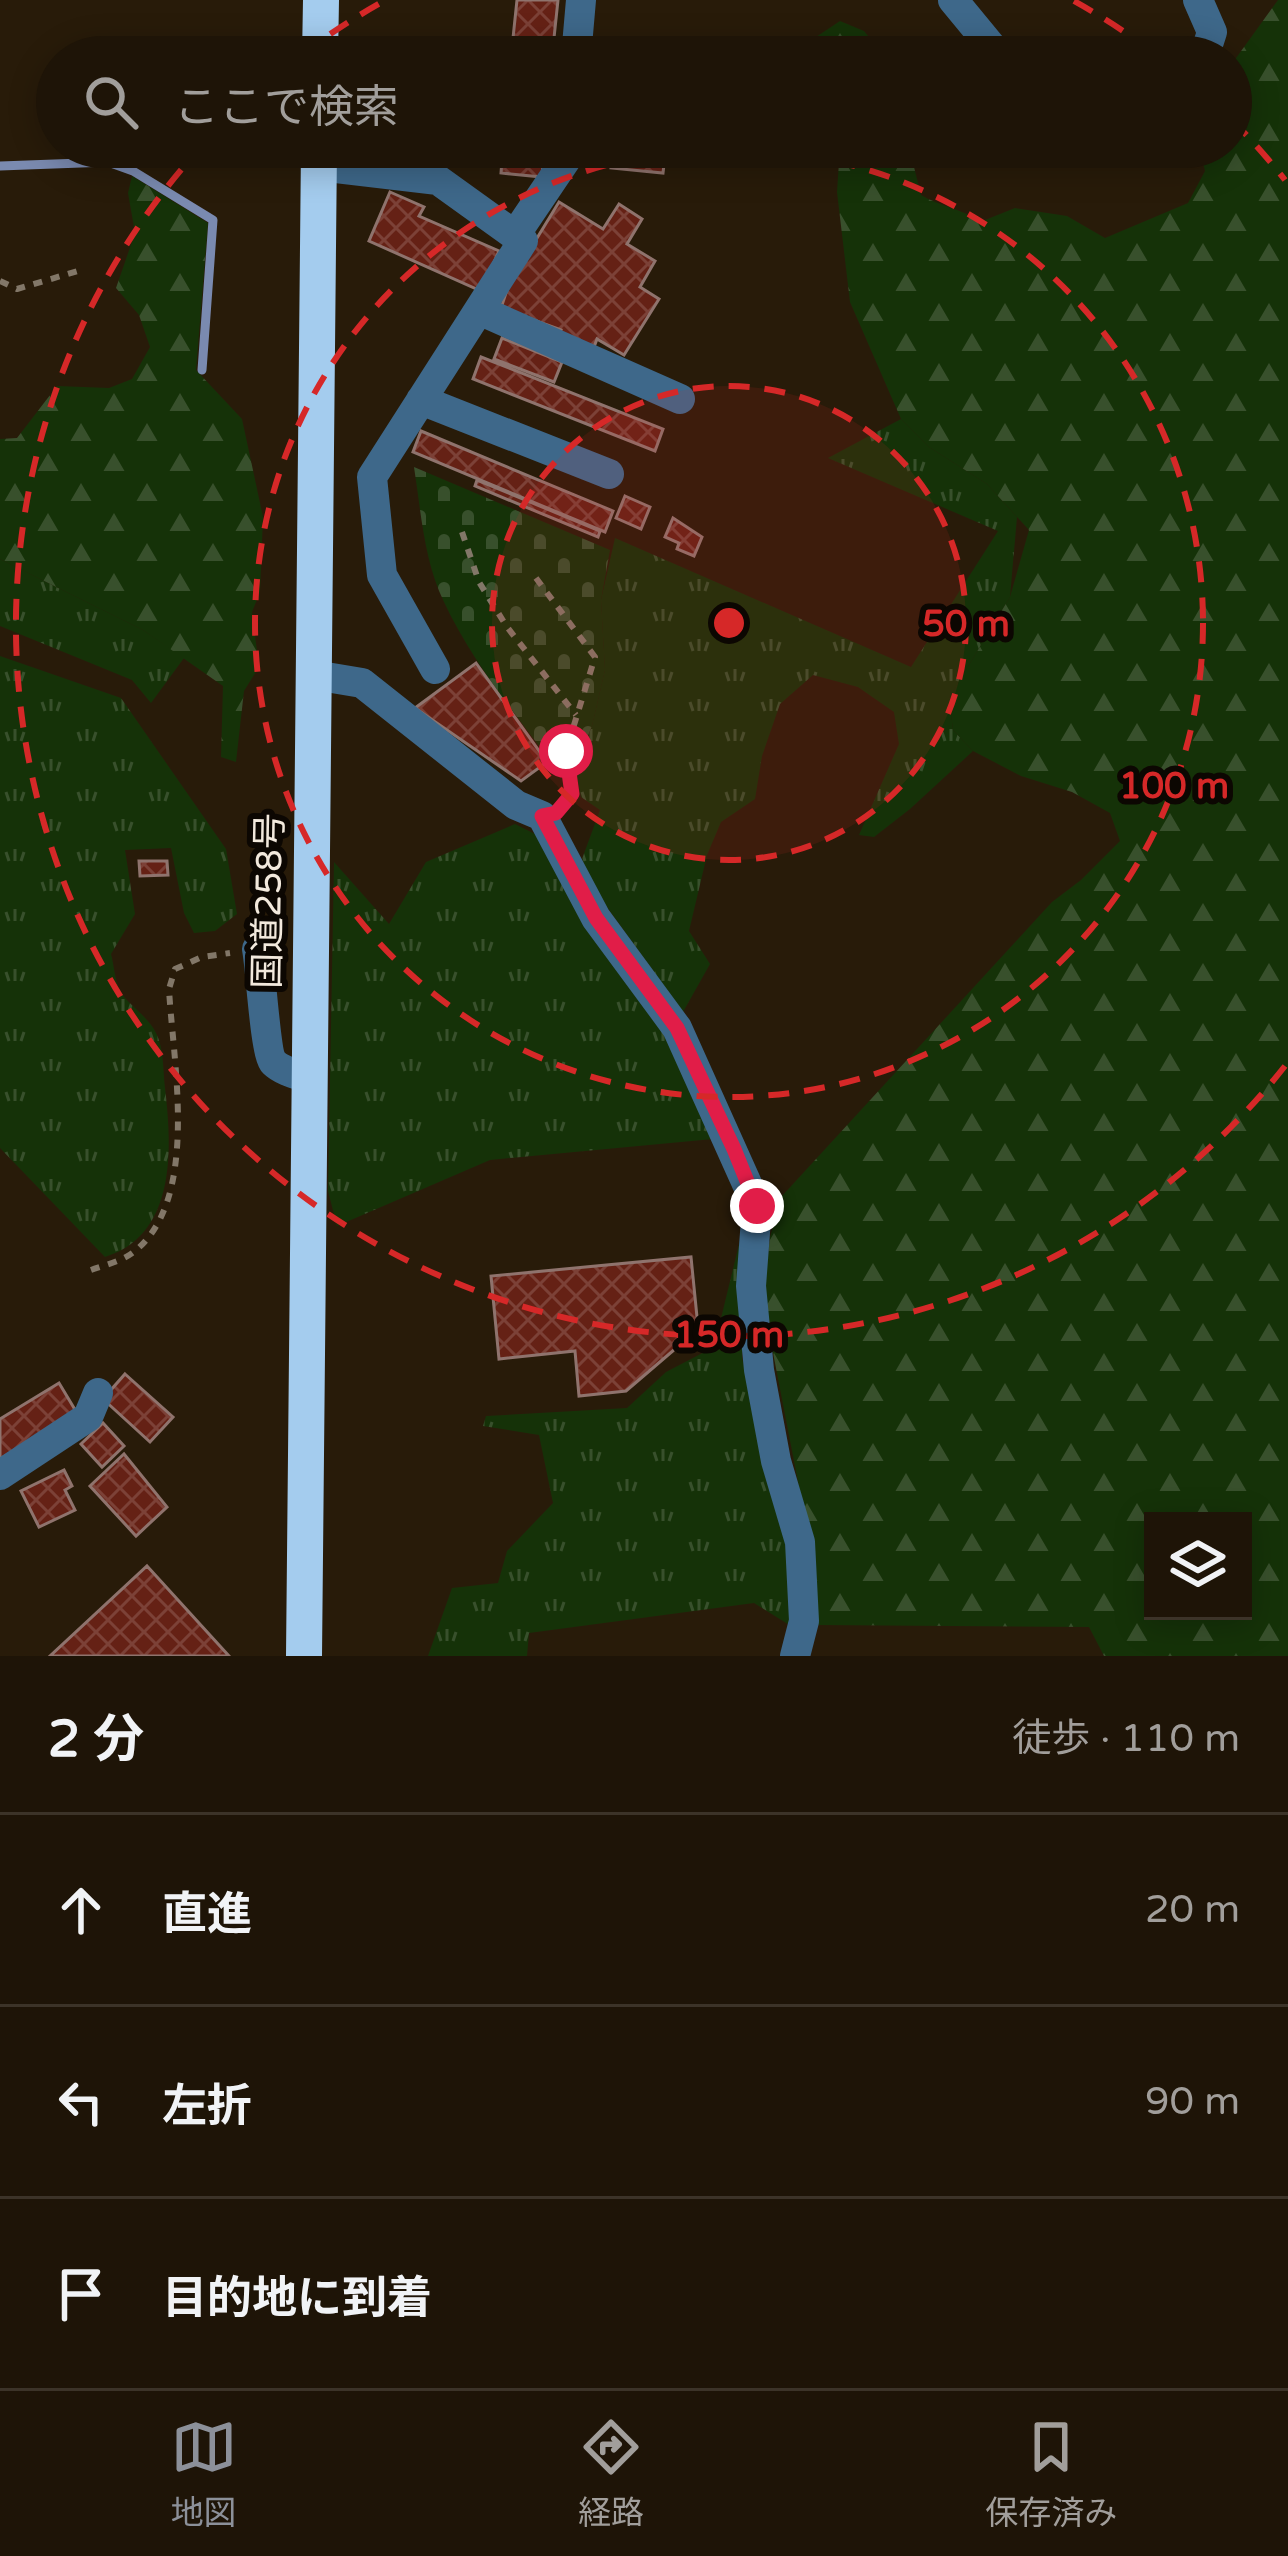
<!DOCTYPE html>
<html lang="ja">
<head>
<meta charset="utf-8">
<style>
  :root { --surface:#1e1407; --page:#261d11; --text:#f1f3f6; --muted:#a19e9b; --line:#3c3328; --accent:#8c9099 }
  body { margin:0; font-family:"Varela Round","Noto Sans JP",sans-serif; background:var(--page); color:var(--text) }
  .controls { position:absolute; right:36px; bottom:36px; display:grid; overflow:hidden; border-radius:0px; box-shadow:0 6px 30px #0003 }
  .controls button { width:108px; height:108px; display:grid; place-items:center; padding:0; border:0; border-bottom:3px solid var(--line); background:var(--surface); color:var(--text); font:60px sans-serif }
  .stop { position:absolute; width:36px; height:36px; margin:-27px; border:9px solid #e11d48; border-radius:50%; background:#fff }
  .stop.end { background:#e11d48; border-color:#fff; box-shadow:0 3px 12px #0008 }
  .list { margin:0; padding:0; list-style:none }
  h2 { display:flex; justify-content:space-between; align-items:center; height:156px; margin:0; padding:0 48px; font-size:51px }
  h2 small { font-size:39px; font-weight:400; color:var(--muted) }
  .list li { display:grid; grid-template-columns:78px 1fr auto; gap:36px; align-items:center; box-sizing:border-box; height:192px; padding:0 48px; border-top:3px solid var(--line) }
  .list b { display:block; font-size:45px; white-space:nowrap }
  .list em { font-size:39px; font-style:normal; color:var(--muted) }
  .icon { flex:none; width:66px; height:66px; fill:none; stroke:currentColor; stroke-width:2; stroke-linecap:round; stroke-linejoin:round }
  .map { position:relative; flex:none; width:1288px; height:1656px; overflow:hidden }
  .search { position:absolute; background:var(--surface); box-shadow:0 6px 30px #0003; left:36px; right:36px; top:36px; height:132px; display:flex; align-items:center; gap:30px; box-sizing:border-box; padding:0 42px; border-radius:66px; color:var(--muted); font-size:45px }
  .sheet { height:732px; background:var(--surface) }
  nav { display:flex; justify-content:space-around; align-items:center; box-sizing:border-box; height:168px; border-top:3px solid var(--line); background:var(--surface); font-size:33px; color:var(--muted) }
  nav a { display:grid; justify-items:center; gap:6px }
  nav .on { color:var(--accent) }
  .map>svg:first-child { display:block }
  .grass { fill:url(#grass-tufts) }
  .forest { fill:url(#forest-firs); fill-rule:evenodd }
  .cemetery { fill:url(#cemetery-stones) }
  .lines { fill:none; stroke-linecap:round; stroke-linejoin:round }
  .stream { stroke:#7a8ab0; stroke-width:9 }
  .building { fill:url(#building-cross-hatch); stroke:#8f736d; stroke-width:3 }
  .path { stroke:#827768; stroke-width:6; stroke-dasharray:9 9; stroke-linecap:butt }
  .minor { stroke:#3e688a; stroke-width:30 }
  .highway { stroke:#a4ccee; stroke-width:36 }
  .route { stroke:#e11d48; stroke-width:15 }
  .ring { fill:none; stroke:#d62828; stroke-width:6; stroke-dasharray:21 15 }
  .labels { text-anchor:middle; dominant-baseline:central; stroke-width:12; stroke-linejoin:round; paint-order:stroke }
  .street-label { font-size:36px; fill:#f2e9dd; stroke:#0c0702 }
  .centre { fill:#d62828; stroke:#0c0702; stroke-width:6 }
  .ring-label { font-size:36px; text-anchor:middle; font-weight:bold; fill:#d62828; stroke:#0c0702; stroke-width:12; stroke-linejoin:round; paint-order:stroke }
</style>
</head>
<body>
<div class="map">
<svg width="1288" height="1656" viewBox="0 0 1288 1656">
  <defs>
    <pattern id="grass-tufts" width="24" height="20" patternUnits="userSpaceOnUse" patternTransform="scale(3)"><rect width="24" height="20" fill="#153208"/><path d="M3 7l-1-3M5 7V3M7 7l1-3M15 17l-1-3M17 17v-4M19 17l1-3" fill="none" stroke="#38502c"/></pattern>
    <pattern id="forest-firs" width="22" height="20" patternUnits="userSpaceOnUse" patternTransform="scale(3)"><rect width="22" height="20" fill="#153208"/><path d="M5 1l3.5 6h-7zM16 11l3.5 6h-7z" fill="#38502c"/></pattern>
    <pattern id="cemetery-stones" width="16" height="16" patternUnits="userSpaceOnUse" patternTransform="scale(3)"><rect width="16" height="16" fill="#153208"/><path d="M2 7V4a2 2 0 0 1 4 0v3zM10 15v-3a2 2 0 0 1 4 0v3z" fill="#38502c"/></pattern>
    <pattern id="building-cross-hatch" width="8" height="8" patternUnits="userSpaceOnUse" patternTransform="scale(3)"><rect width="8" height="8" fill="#652115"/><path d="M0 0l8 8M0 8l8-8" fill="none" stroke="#7c4137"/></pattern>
  </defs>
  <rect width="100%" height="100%" fill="#281b09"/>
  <path class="grass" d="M901,419l28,28 58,37 30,33 -7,80 -61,101 4,32 20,21 -63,58 -36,28 -15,-2 40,-91 -5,-32 -36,-25 -45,-12 -33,29 -18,52 -7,43 -34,23 -14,33 -18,76 21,33 -27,48 -89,-123 -12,-30 18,-49 -19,-13 -6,-30 17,-41 13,-56 -4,-70 14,-62 296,129 87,-136 -170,-73z
    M0,559l143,71 41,28 -33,45 -19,-23 -132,-54z
    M0,656l121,42 105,151 11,65 -22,17 -21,2 -10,-20 -13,-65 -46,2 10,64 -24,40c3,11 4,27 9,37 9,15 28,25 36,42 8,15 7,38 9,55 7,59 12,147 -60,169l-105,-109z
    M515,824l30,15 135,212 33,88 -223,21 -153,66 -9,-35 6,-329 55,62 37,-62z
    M742,1232v126l45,181 4,87 -37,-23 -225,30 -2,23h-99l24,-68 46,-5 9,-32 46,-48 -14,-68 -56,-9 3,-10 141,-8 39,-36 48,-25z"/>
  <path class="forest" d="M1278,0h10v1656h-184l-15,-29 -272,-2 -17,-133 -37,-191 7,-64 12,-41 270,-294 29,-22 39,-39 -10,-28 -38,-21 -51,-16 -48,-25 -20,-21 -4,-32 61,-101 19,-67 -42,-46 -58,-37 -28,-28 -51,-117 -13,-110 3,-45h69l12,48c20,12 40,13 59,27l35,-14 52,8 38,22 83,-35 17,-32 -6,-24h32v-82zM1153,1521h90v90h-90z
    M840,21l24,10 21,26h-67l-2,-20z
    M132,176l76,47 -12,147 46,49 21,98 -3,75 -8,20 7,55 -15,24 -8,71 -15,-5 2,-71 -80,-56 -143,-71v-120l17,-1 40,-52 52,2 23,-9 18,-32 -11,-32 -23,-27 19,-55 -7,-40z"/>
  <path class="cemetery" d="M414,467l196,83 -9,50 4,70 -13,56 -17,41 -12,11c-41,-56 -89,-112 -119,-176 -20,-41 -23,-90 -30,-135z"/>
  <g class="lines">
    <path class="stream" d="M0,166l108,-4 25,9 80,49 -11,150"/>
  </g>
  <path class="building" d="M517,0h41l-6,57h-41z
    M503,147h41l-2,30 -41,-4z
    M613,147h53l-3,26 -52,-5z
    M390,192l34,15 -5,9 80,35 -18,40 -112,-50z
    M559,202l44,27 16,-25 23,15 -15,25 28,17 -15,26 19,12 -35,56 -27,-16 -3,8 -35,-12 2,-5 -60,-22 8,-24z
    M502,338l60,24 -8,20 -60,-23z
    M481,357l182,72 -8,22 -182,-72z
    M421,431l192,80 -8,21 -192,-80z
    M477,480l123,51 -2,6 -123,-51z
    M625,496l25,11 -9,22 -25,-11z
    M673,518l29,19 -8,19 -17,-7 2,-6 -14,-6z
    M476,663l71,99 -26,19 -106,-73z
    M139,861h28l1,14 -28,1z
    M691,1257l9,90 -25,2 -49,42 -47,5 -4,-45 -76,8 -8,-83z
    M125,1374l48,43 -23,25 -47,-43z
    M59,1383l18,30 -77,46v-40z
    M103,1423l21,23 -22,21 -21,-23z
    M124,1454l43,53 -31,29 -46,-50z
    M64,1470l8,16 -7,4 10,20 -36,17 -18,-36z
    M147,1566l82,90h-179z"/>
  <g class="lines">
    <path class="path" d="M0,281l17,8 61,-18
      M462,532l17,50 28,45 69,88
      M536,578l59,79 -29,94 6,43 -7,9
      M91,1270c14,-5 32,-9 44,-19 65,-53 38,-188 34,-262l6,-20 27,-12 28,-4"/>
    <path class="minor" d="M953,0l47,57
      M1198,0l14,32 -8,25
      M576,57l5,-57
      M319,166l119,14 85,61 -151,236 10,98 53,94
      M515,235l52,-77 1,-11
      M479,310l201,89
      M421,400l188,74
      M314,675l48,8 154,122 26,11 54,102 81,110 80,178 -6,80 8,84 17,91 24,81 4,79 -9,35
      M257,949c4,21 8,105 17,114 8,8 25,12 36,16
      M0,1475l88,-58 10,-24"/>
    <path class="highway" d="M320,57l1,-57
      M304,1656l15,-1509"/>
  </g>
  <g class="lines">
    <path class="route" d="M566,751l6,43 -16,19 -14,3 54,102 81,110 57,121 23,57"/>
  </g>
  <circle cx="729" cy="623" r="237" fill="#d62828" fill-opacity=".12"/>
  <g class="ring">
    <circle cx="729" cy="623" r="237"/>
    <circle cx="729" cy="623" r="474"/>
    <path d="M1285 1066A711 711 0 1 1 201 147M301 55A711 711 0 0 1 384 1M1074 1A711 711 0 0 1 1157 55M1232 120A711 711 0 0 1 1285 180"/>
  </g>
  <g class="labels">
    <g class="street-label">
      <text transform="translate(269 901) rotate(-89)">国道258号</text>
    </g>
  </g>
  <circle cx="729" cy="623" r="18" class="centre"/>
  <g class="ring-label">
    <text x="966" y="636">50 m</text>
    <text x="1174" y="798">100 m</text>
    <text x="729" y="1347">150 m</text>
  </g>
</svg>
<div class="controls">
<button><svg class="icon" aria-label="layers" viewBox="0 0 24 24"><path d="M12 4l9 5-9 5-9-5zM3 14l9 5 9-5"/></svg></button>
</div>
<div class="stop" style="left:566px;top:751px"></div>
<div class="stop end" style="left:757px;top:1206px"></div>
<div class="search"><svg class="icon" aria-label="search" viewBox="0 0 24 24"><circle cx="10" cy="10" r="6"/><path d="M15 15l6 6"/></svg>ここで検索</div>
</div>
<section class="sheet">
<h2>2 分<small>徒歩 · 110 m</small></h2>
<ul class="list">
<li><svg class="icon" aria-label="ahead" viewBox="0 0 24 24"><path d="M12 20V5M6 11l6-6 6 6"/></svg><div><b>直進</b></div><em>20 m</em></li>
<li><svg class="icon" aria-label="left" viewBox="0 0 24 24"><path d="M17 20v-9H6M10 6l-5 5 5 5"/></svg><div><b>左折</b></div><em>90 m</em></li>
<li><svg class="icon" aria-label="arrive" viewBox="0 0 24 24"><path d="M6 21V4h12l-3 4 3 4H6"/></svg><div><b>目的地に到着</b></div></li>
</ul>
</section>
<nav>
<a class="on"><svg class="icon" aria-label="map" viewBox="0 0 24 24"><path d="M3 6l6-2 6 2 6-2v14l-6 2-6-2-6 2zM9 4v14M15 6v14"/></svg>地図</a>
<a><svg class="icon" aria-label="directions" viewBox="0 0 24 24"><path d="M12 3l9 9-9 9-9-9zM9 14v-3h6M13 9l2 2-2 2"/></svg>経路</a>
<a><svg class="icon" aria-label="saved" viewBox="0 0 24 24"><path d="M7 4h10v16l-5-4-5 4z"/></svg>保存済み</a>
</nav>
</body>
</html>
